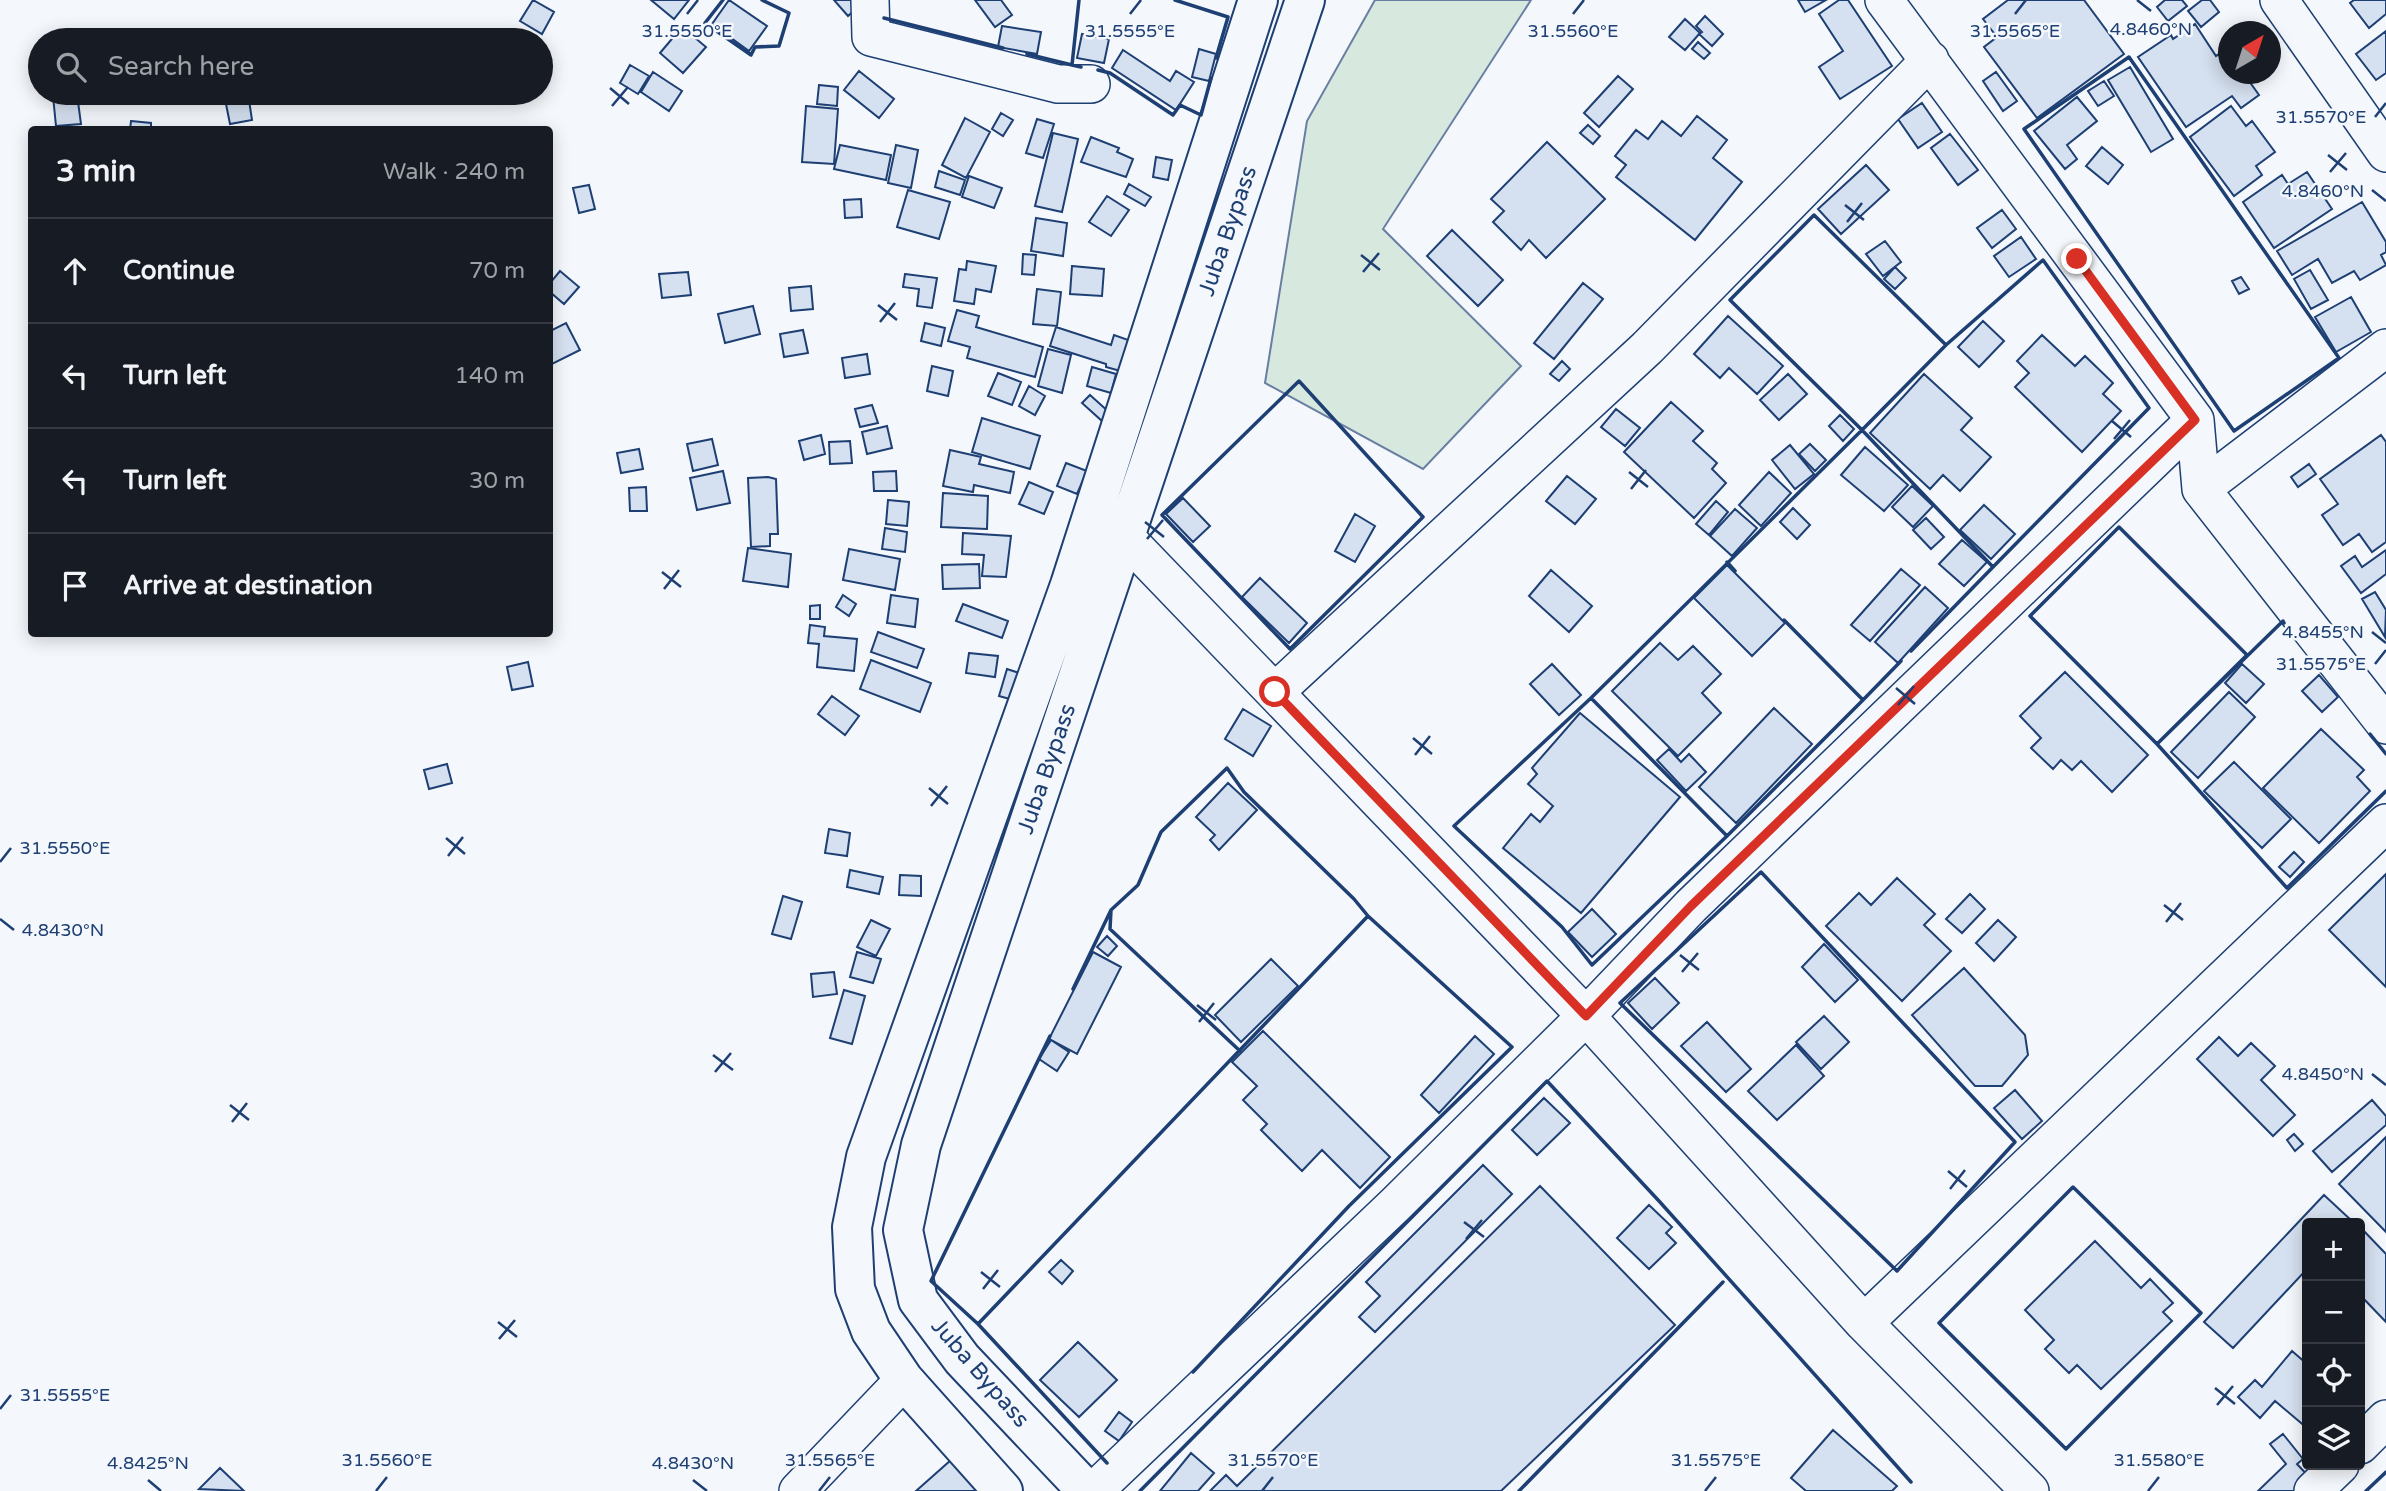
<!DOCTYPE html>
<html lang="en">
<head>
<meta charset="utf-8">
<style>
  :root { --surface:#171b24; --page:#20242c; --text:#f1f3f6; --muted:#9ea1a6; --line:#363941 }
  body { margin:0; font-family:"Varela Round",sans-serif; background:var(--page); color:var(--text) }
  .controls { position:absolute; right:21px; bottom:21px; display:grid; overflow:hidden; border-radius:7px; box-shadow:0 4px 18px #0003 }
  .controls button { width:63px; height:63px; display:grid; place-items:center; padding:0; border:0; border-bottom:2px solid var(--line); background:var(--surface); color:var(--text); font:35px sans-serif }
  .compass { position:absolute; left:2218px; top:21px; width:63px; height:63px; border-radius:50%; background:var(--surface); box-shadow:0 4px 18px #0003; rotate:39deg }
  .stop { position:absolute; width:21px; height:21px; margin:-16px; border:5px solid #d93025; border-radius:50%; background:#fff }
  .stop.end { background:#d93025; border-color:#fff; box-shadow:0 2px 7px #0008 }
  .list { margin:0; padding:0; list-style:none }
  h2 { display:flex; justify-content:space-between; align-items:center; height:91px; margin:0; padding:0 28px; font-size:30px }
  h2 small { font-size:23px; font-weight:400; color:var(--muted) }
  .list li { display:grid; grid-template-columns:46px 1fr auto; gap:21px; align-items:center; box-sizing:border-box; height:105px; padding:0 28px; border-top:2px solid var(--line) }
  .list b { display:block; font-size:26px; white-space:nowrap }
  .list em { font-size:23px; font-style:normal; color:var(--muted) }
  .icon { flex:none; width:38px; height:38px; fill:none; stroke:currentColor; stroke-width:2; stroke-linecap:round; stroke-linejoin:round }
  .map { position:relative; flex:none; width:2386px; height:1491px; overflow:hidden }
  .search { position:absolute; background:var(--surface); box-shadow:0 4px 18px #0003; left:28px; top:28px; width:525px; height:77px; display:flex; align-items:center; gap:18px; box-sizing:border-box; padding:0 24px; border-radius:38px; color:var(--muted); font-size:26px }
  .panel { position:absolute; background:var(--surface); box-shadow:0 4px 18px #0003; left:28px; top:126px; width:525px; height:511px; border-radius:7px }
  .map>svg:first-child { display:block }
  .green { fill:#d7e8df; stroke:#687fa3; stroke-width:2 }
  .building { fill:#d5e0f0; stroke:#1d3f73; stroke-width:2 }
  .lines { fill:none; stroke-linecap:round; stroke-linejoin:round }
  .minor-casing { stroke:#1d3f73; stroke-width:40 }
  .primary-casing { stroke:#1d3f73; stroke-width:42 }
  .minor { stroke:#f4f7fb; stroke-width:37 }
  .primary { stroke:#f4f7fb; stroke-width:38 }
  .wall { stroke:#1d3f73; stroke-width:3.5 }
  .route { stroke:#d93025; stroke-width:9 }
  .ticks { fill:none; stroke:#1d3f73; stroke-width:2.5 }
  .labels { text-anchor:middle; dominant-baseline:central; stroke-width:5; stroke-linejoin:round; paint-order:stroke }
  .street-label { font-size:23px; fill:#1d3f73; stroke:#f4f7fb }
  .ticks-label { font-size:18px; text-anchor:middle; fill:#1d3f73; stroke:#f4f7fb; stroke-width:5; stroke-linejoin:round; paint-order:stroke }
</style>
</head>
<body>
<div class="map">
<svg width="2386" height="1491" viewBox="0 0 2386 1491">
  <rect width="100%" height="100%" fill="#f4f7fb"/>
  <path class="green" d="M1375,0h156l-148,229 138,137 -98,103 -158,-86 42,-262z"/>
  <path class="building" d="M533,0l21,12 -12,22 -22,-13z
    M651,0h38l-15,19z
    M729,0l38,26 -18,25 -37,-27z
    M834,0h28l2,2 -16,14z
    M975,0h26l11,15 -17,12z
    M1798,0h28l-21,12z
    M1839,0h9l44,66 -52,33 -21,-32 24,-16 -24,-37z
    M2008,0h76l40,54 -87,64 -53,-71 13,-10 -14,-18z
    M2165,0h17l5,6 -19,15 -11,-14z
    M2202,0h8l9,12 -18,15 -13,-16z
    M2354,0h32v14l-17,14 -19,-25z
    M1705,16l18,18 -11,12 -13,-12 3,-2 -6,-6z
    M1685,19l15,14 -15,17 -16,-13z
    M2195,24l21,32 11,-8 1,26h16l15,21 -18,13 -9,-12 -46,31 -48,-70 33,-22 2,4z
    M1002,26l39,6 -4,22 -39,-7z
    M682,27l24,20 -23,26 -23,-20z
    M2386,31v42l-10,7 -20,-26z
    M1082,34l27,5 -5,24 -27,-5z
    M1698,42l12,11 -6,6 -12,-10z
    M1199,49l17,5 -7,27 -17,-4z
    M1123,50l47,31 6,-10 18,11 -18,28 -64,-42z
    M630,65l19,11 -11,18 -18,-11z
    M2130,67l43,72 -22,13 -43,-72z
    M859,71l35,28 -15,19 -35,-28z
    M653,72l29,19 -13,20 -28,-19z
    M1996,72l21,29 -14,10 -20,-30z
    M1618,76l15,13 -34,38 -15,-14z
    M2104,81l10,15 -16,10 -10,-15z
    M819,85l19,2 -1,19 -20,-2z
    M77,94l4,30 -25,2 -3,-30z
    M2077,97l20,24 -30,24 10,14 -12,10 -31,-38z
    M249,100l3,20 -22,4 -4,-20z
    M1922,103l20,29 -24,16 -20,-29z
    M806,106l32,3 -4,55 -32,-2z
    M2231,106l15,20 6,-5 23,31 -19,14 6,9 -28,21 -44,-59z
    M1001,113l12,7 -10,16 -11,-7z
    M1697,116l30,24 -14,18 29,24 -47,58 -79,-63 10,-12 -11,-9 21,-26 12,9 14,-18 19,15z
    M965,118l25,14 -24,46 -24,-13z
    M1037,119l17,5 -11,34 -17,-5z
    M131,121l20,2v7h-21z
    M1588,125l12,11 -7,8 -13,-11z
    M1053,133l25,6 -16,73 -27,-6z
    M1950,134l28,36 -20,15 -27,-37z
    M1091,137l28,11 -2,4 16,7 -7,18 -45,-15z
    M1547,142l58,57 -59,59 -17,-18 -8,10 -28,-28 11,-11 -13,-12z
    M840,145l51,10 -5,25 -52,-11z
    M896,145l22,5 -7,38 -23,-5z
    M2102,147l21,18 -15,19 -22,-18z
    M1156,157l16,3 -4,20 -15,-3z
    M1866,165l23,25 -48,44 -23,-25z
    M939,171l26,9 -5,15 -25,-8z
    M2307,172l25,37 -58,39 -31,-46 39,-27 6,9z
    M969,176l33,12 -8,20 -32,-11z
    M1129,184l22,13 -6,9 -21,-12z
    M589,185l6,24 -16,4 -6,-25z
    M908,190l42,12 -11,37 -42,-12z
    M1107,196l22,14 -18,26 -22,-14z
    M861,199l1,18 -17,1 -1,-18z
    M2362,202l24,40v10l-5,3 5,10 -26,15 -6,-9 -22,12 -14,-24 -26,16 -15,-24z
    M2002,210l14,19 -24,19 -15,-20z
    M1036,218l31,5 -4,33 -32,-5z
    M1452,230l51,50 -25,26 -51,-50z
    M2021,237l15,22 -27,18 -15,-21z
    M1885,241l16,21 -18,14 -17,-22z
    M1023,254l13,1 -2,20 -12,-1z
    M967,261l29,5 -5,26 -15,-3 -2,15 -20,-3 5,-32 7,1z
    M1072,266l32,3 -2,27 -32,-2z
    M1895,267l11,11 -11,11 -11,-10z
    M2310,270l18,30 -17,9 -17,-30z
    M560,271l19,16 -15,17 -14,-12v-9z
    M688,272l3,23 -29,3 -3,-24z
    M905,274l32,4 -5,30 -15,-2 2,-17 -16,-2z
    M2241,277l8,12 -10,5 -7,-13z
    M1583,283l20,16 -49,60 -20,-16z
    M811,286l2,23 -22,2 -2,-23z
    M1037,289l24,3 -4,34 -24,-2z
    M2351,297l20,35 -35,20 -21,-35z
    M753,306l7,28 -35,9 -7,-29z
    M957,310l22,6 -3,11 67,20 -8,30 -68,-19 3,-11 -22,-6z
    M1728,316l55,50 -26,28 -28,-26 -9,10 -26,-24z
    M1983,321l21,20 -25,26 -21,-20z
    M566,323l14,27 -28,14 -2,-4v-29z
    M925,323l20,5 -4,18 -20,-5z
    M1056,327l55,18 3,-10 20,7 -10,30 -18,-5v-3l-56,-18z
    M803,330l5,23 -24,4 -4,-23z
    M2042,335l33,31 10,-10 28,27 -10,11 18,17 -39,41 -67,-65 14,-14 -12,-12z
    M1048,349l23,6 -9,38 -24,-7z
    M867,354l3,20 -25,4 -3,-20z
    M1562,361l8,8 -11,12 -9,-7z
    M932,366l21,5 -5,25 -21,-5z
    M1092,367l24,7 -5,19 -24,-7z
    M998,373l23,9 -9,23 -24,-9z
    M1788,374l19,20 -28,26 -19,-20z
    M1924,374l48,44 -11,12 30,27 -31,34 -17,-16 -13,14 -60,-56z
    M1029,386l16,10 -10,19 -16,-9z
    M1090,395l20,18 -8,8 -20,-18z
    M1671,402l32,29 -10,10 24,22 -5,6 14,14 -32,35 -70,-66z
    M872,405l6,18 -18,4 -5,-18z
    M1616,409l24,19 -15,18 -24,-19z
    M1840,415l14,14 -11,12 -14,-15z
    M982,418l58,18 -10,33 -58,-17z
    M887,426l5,22 -25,6 -5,-22z
    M821,435l4,19 -21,6 -5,-19z
    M2381,435l5,7v100l-14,10 -13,-18 -16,11 -21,-30 16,-11 -18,-25z
    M712,439l6,26 -25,6 -6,-27z
    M850,441l2,22 -22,1 -1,-22z
    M1810,444l16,16 -11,11 -16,-17z
    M1790,445l24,29 -19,15 -23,-29z
    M1865,447l43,38 -24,26 -43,-36z
    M639,449l4,20 -22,4 -4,-20z
    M950,450l31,7 -2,7 35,8 -4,21 -36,-8 -1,7 -30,-6z
    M1066,463l21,8 -10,23 -20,-8z
    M2309,464l7,10 -18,13 -7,-10z
    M723,471l7,32 -33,7 -7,-32z
    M896,471l1,20h-23l-1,-19z
    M1769,472l22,21 -30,33 -22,-21z
    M1567,476l29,23 -21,25 -29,-23z
    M768,477l8,2 2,55h-8v12l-19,1 -3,-69z
    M1029,482l24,10 -9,22 -25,-10z
    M1912,486l21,20 -20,21 -21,-20z
    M646,487l1,24h-17l-1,-23z
    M943,493l45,3 -1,33 -46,-2z
    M1183,498l27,28 -17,16 -27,-28z
    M888,500l21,2 -2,24 -21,-2z
    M1716,501l12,11 -19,23 -13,-11z
    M1984,505l31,29 -24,25 -31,-29z
    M1793,508l17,17 -13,14 -17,-17z
    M1735,509l22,19 -25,28 -22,-20z
    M1355,514l20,12 -20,36 -20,-11z
    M1926,518l18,19 -13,12 -18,-19z
    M885,528l22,4 -2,20 -23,-3z
    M963,533l48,3 -5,41 -24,-1 2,-21 -22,-1z
    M1962,540l25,22 -23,24 -25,-22z
    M748,548l43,6 -3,33 -45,-6z
    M849,549l51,10 -5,31 -52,-10z
    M2386,550v24l-25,19 -20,-27 14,-10 7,11z
    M979,564l1,24 -37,1 -1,-24z
    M1727,565l58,58 -33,33 -58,-58z
    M1901,569l19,16 -50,56 -19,-16z
    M1551,570l41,36 -23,26 -40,-36z
    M1260,578l47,45 -18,20 -47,-46z
    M1925,587l23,21 -50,55 -23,-21z
    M2375,592l11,18 -1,27 -23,-38z
    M843,595l13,9 -7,12 -13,-9z
    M891,595l27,4 -3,28 -28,-4z
    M963,604l45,17 -6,17 -46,-17z
    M820,605v14h-10v-13z
    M810,625l15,2 -1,9 33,3 -3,32 -37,-4 2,-23 -11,-1z
    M878,632l46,17 -7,19 -46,-16z
    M1660,643l18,17 15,-14 28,28 -19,19 19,20 -43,43 -66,-65z
    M969,653l29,3 -3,21 -29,-4z
    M871,660l60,23 -11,29 -60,-23z
    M528,662l5,24 -21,4 -5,-23z
    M1552,664l29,31 -22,20 -29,-31z
    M2242,664l22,20 -18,19 -21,-20z
    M1007,669l18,6 -8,26 -18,-5z
    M2065,672l83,83 -36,37 -31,-31 -9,9 -11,-10 -8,9 -22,-21 10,-10 -21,-22z
    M2319,675l19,22 -16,15 -20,-21z
    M2229,692l26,25 -57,61 -27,-26z
    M832,696l27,20 -14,19 -27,-21z
    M1774,708l38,36 -76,79 -37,-36z
    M1243,709l28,17 -18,30 -28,-17z
    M1580,713l100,84 -99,116 -78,-65 28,-34 9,8 13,-16 -25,-22 9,-10 -5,-6z
    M2321,729l43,41 -7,7 13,14 -51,52 -56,-55z
    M1669,749l12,13 8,-8 17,18 -20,19 -29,-31z
    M2234,762l57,57 -29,29 -58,-57z
    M447,764l5,19 -23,6 -5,-19z
    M1228,783l29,27 -38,40 -9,-10 5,-5 -19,-18z
    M829,829l21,4 -3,23 -22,-3z
    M2294,852l10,10 -14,15 -11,-10z
    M850,870l33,7 -4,17 -32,-7z
    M2386,874v113l-57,-57z
    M900,875l21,1v20l-22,-1z
    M1897,878l38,36 -11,11 27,26 -49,50 -76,-75 33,-33 12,12z
    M1970,894l15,15 -23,24 -16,-14z
    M783,896l19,6 -11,37 -19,-5z
    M1592,909l24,25 -24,23 -24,-25z
    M871,920l19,9 -14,27 -19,-9z
    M1998,920l18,17 -22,24 -18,-18z
    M1107,936l10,10 -9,10 -11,-9z
    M1824,944l34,36 -23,22 -33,-35z
    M857,952l24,7 -8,24 -23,-6z
    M1093,952l28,15 -44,87 -28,-15z
    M1271,959l27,27 -57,56 -26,-27z
    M1964,968l61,67 3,20 -26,31h-27l-63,-71z
    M834,972l3,22 -24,3 -2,-23z
    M1655,978l24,25 -27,26 -24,-26z
    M844,990l21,6 -13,48 -22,-6z
    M1824,1016l25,26 -28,27 -25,-27z
    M1707,1022l44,47 -25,23 -45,-46z
    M1263,1031l127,126 -30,31 -38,-38 -20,21 -41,-41 6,-6 -24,-24 14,-14 -25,-24z
    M1475,1036l19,18 -55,59 -18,-18z
    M2219,1037l19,19 13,-13 24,23 -14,14 34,35 -22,21 -76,-77z
    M1051,1040l18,12 -12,19 -18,-12z
    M1796,1045l28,31 -47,44 -29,-29z
    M2015,1090l27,31 -20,18 -28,-31z
    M1544,1098l26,25 -33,32 -25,-25z
    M2372,1100l14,16v9l-54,47 -19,-21z
    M2294,1134l9,10 -8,7 -8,-11z
    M2386,1137v95l-47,-48z
    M1483,1165l29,29 -137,138 -16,-15 21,-21 -14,-14z
    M1540,1186l135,139 -174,166h-291l16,-16 11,11z
    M2324,1195l28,26 -2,2h-43v46l-74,79 -29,-26z
    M1649,1205l23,22 -6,6 10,10 -27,26 -32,-31z
    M2361,1228l25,26v68l-26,-27z
    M2095,1241l46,47 9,-9 23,24 -10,9 9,9 -71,68 -24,-24 -8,8 -24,-24 9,-9 -29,-30z
    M1061,1260l12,11 -11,13 -13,-12z
    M1078,1342l39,38 -38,37 -39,-37z
    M2292,1351l15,13v64l-32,-27 -15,17 -22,-21 17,-17 7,7z
    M1119,1412l13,10 -13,19 -14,-10z
    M1833,1430l64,56 -5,5h-86l-15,-13z
    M2283,1434l20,25 -6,5 15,16 -12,11h-42l28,-27 -16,-20z
    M1191,1453l23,20 -16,18h-38z
    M951,1460l27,31h-62z
    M220,1468l24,23 -45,-2z"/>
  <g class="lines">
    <defs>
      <path id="minor" d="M870,0l1,37 187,47h33
        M1884,0l311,420 6,69 185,236
        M2279,0l107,153
        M2201,489l185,-141
        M1125,537l461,479 278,307 166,168
        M1275,692l372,-344 283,-288
        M1864,1323l522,-500
        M2360,1445l26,-26
        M798,1491l106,-111
        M1094,1491l302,-287 190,-188 105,-110 504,-486
        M2313,1491l27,-26"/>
      <path id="primary" d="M1003,1491l-99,-111 -33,-49 -16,-42 -3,-62 14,-70 204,-572 188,-585
        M1087,1491l-125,-132 -44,-59 -15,-70 18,-85 384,-1145"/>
    </defs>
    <use href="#minor" class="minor-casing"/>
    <use href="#primary" class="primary-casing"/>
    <use href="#minor" class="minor"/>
    <use href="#primary" class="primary"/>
    <path class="wall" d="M723,0l-18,23 46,32 4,-8 24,-1 10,-33 -27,-13
      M1079,0l-7,65 9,2
      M1175,0l53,17 -12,41
      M884,18l119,30
      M1027,54l45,11v-2
      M2129,57l210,301 -105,73 -210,-302z
      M1098,70l12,3 63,42 7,-10 21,10 10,-37
      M1814,215l132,130 -84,85 -132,-130z
      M2043,260l106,148 -156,159 -131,-137 84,-85z
      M1299,381l124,136 -133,132 -128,-134z
      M2119,527l128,128 -90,89 -127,-128z
      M1727,562l8,9
      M1784,620l79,80 38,-39
      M1784,620l79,80 -136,136 -136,-138 271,-268 131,137 -82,84
      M2284,623l-1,-2 -126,123 130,144 99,-97
      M1591,698l136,138 -135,129 -30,-38 -108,-101z
      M2370,734l16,20
      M1761,872l254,270 -118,129 -277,-268z
      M1073,989l38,-79
      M1050,1036l-119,245 47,43 129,139
      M2073,1187l128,126 -135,136 -127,-126z
      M978,1324l390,-408
      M1193,1372l156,-166 163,-159 -144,-131 -14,-17 -110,-107 -17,-24 -66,64 -23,53 -27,25 -1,19 130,122
      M1140,1491l407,-410 112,120 252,281
      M1519,1491l204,-209
      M2366,1491l20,-19"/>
  </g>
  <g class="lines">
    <path class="route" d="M1275,692l311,324 105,-110 504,-486 -118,-161"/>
  </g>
  <path class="ticks" d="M2137,0l14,11M687,14l11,-14M1130,14l11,-14M1573,14l11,-14M2015,14l11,-14M610,88l19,16M612,106l16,-19M2375,117l11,-14M2328,155l19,15M2330,172l16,-19M2372,190l14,11M1845,205l19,15M1847,222l15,-19M1361,255l19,15M1363,272l16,-19M878,305l19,15M880,322l15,-19M2112,421l19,16M2114,439l16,-19M1629,472l19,15M1631,489l15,-19M1145,522l19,15M1147,539l16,-19M662,572l19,15M664,589l15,-19M2372,632l14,11M2375,664l11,-14M1896,688l19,16M1898,705l16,-19M1413,738l19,16M1415,755l15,-19M929,788l19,16M931,806l16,-20M446,838l19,16M448,856l15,-19M0,862l11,-14M2164,905l19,15M0,919l14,11M2166,922l15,-19M1680,955l19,15M1682,972l16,-19M1197,1005l19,15M1199,1022l15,-19M713,1055l20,15M715,1072l16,-19M2372,1074l14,11M230,1105l19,15M232,1122l15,-19M1948,1171l19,16M1950,1189l15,-19M1464,1222l20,15M1466,1239l16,-19M981,1272l19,15M983,1289l15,-19M498,1322l19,15M499,1339l16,-19M2215,1388l20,16M2217,1405l16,-19M0,1409l11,-14M148,1480l13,11M693,1480l14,11M376,1491l11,-14M819,1491l11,-14M1262,1491l11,-14M1705,1491l11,-14M2148,1491l11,-14"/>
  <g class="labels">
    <g class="street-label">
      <text transform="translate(1228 231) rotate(-71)">Juba Bypass</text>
      <text transform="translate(1047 769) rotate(-71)">Juba Bypass</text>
      <text transform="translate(980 1373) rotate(49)">Juba Bypass</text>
    </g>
  </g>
  <g class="ticks-label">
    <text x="2151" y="35">4.8460°N</text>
    <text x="687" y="37">31.5550°E</text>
    <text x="1130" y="37">31.5555°E</text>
    <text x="1573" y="37">31.5560°E</text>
    <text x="2015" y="37">31.5565°E</text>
    <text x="2321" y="123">31.5570°E</text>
    <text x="2323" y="197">4.8460°N</text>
    <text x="2323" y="638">4.8455°N</text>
    <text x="2321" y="670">31.5575°E</text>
    <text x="65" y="854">31.5550°E</text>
    <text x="63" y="936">4.8430°N</text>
    <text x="2323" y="1080">4.8450°N</text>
    <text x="65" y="1401">31.5555°E</text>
    <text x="387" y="1466">31.5560°E</text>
    <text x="830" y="1466">31.5565°E</text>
    <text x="1273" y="1466">31.5570°E</text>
    <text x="1716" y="1466">31.5575°E</text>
    <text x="2159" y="1466">31.5580°E</text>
    <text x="148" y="1469">4.8425°N</text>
    <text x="693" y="1469">4.8430°N</text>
  </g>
</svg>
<div class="controls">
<button>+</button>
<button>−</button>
<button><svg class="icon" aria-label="locate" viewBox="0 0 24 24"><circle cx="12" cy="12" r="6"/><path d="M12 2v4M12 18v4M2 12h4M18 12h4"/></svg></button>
<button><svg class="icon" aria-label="layers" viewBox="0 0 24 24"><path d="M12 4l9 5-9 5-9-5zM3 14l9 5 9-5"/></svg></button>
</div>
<svg class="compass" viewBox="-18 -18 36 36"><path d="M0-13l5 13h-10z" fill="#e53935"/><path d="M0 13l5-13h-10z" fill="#9ea1a6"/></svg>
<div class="stop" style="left:1275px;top:692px"></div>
<div class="stop end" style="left:2077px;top:259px"></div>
<div class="search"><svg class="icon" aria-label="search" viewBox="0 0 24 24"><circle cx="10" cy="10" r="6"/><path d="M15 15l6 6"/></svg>Search here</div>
<section class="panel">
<h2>3 min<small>Walk · 240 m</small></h2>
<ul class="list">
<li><svg class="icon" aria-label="ahead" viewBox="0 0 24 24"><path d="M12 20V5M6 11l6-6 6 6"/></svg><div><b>Continue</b></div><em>70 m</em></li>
<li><svg class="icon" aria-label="left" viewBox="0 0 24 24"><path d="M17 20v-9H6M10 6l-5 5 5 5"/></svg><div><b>Turn left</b></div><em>140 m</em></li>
<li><svg class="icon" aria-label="left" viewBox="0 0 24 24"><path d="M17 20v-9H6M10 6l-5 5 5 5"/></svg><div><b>Turn left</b></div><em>30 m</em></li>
<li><svg class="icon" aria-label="arrive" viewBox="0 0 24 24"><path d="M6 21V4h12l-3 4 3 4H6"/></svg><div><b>Arrive at destination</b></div></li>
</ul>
</section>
</div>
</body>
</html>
